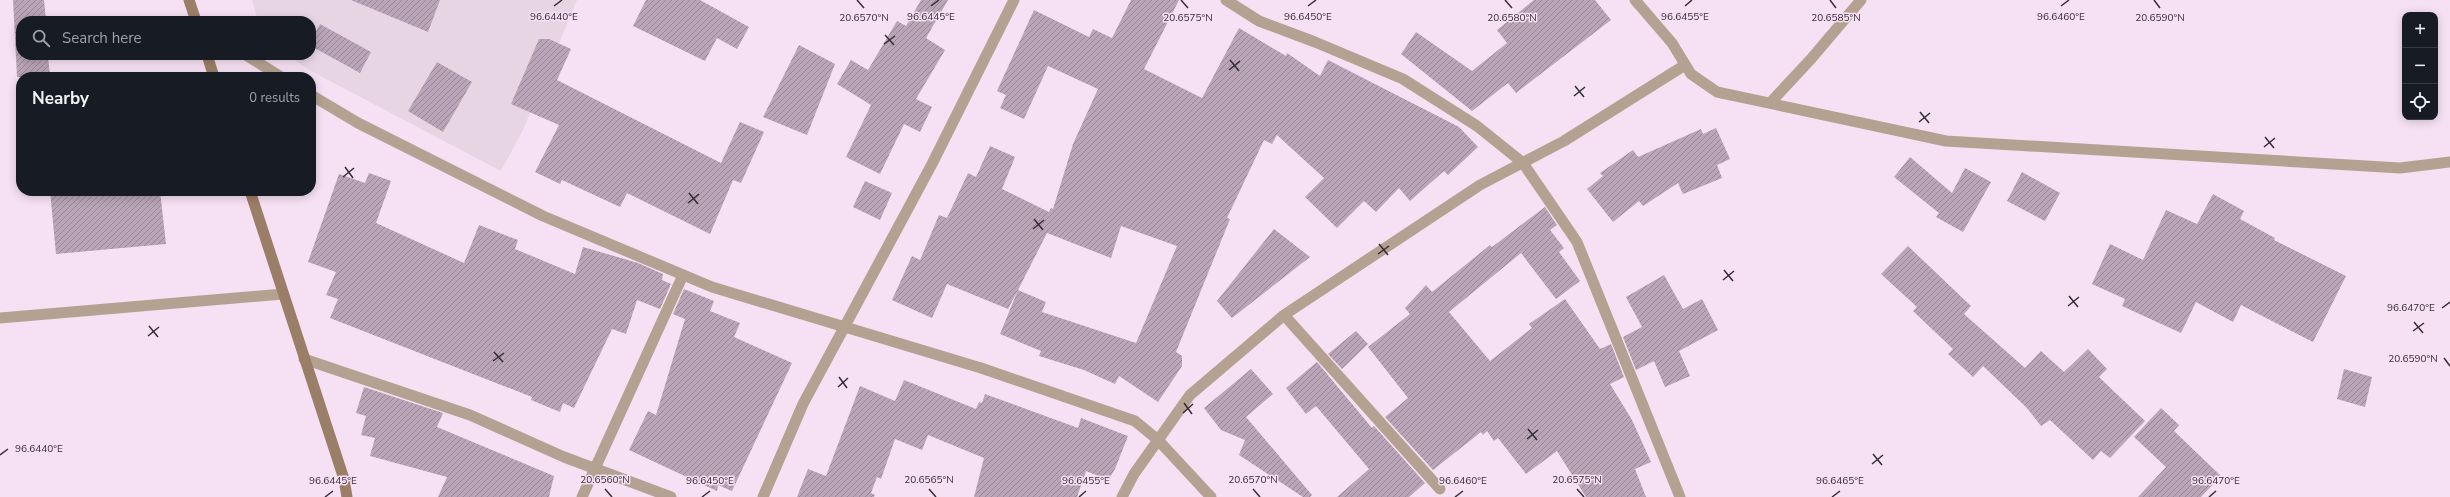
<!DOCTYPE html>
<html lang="en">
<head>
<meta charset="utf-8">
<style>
  :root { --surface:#171b24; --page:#20242c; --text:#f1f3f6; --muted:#9ea1a6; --line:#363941 }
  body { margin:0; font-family:"Nunito Sans",sans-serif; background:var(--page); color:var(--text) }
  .controls { position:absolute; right:12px; top:12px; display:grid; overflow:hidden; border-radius:8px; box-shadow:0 2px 10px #0003 }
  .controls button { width:36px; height:36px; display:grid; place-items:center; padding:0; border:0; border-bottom:1px solid var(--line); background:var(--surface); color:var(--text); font:20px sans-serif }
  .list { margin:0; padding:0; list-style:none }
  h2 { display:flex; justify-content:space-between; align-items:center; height:52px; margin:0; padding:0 16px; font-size:17px }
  h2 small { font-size:13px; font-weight:400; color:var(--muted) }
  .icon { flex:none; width:22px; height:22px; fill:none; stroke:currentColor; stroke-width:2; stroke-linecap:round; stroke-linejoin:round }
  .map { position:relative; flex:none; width:2450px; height:497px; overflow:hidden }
  .search { position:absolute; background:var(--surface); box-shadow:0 2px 10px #0003; left:16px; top:16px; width:300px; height:44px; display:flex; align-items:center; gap:10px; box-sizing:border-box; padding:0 14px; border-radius:16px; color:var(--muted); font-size:15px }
  .panel { position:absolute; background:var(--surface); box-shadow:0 2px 10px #0003; left:16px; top:72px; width:300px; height:124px; border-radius:16px }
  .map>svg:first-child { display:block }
  .medical { fill:#e7d5e4 }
  .building { fill:url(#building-hatch); fill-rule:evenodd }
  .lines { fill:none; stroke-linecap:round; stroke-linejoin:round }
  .minor { stroke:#b5a191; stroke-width:11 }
  .secondary { stroke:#9b7e67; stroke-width:11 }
  .ticks { fill:none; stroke:#352d35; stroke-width:1.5 }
  .ticks-label { font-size:10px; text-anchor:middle; fill:#352d35; stroke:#f6e1f4; stroke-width:3; stroke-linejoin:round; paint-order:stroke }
</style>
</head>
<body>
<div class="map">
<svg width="2450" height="497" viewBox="0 0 2450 497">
  <defs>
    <pattern id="building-hatch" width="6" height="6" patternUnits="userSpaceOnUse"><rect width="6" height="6" fill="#b9a5b7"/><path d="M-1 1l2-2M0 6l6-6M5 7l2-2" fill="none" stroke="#978796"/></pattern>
  </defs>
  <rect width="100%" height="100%" fill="#f6e1f4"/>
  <path class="medical" d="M252,0h325l-54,130 -22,41 -194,-102 -19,-14h23v-34h-53z"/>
  <path class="building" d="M13,0h31l2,21h-25v34h27l2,22h-33z
    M351,0h89l-12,32z
    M646,0h54l49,27 -12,22 -20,-11 -12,23 -72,-35z
    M921,0h27l-22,38 19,12 -29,49 16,8 -12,25 -16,-8 -24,50 -34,-17 25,-52 -34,-21 14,-24 17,10 29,-49 9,5z
    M1131,0h48l-35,69 58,29 37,-70 47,28 1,-3 33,23 8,-16 131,67 19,20 -30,28 -4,-4 -34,30 -11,-13 -23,24 -12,-11 -27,27 -32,-31 19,-19 -47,-43 -5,9 -8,-4 -37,78 3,1 -54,133 6,4v10l-24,36 -39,-26 -4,8 -31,-14 -45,-14 2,-5 -41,-17 18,-44 -10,19 -61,-25 -15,34 -40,-18 20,-44 8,4 19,-45 8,3 21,-45 8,4 14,-31 25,11 -13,32 47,23 2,-4 2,1 20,-65 25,-55 -50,-23 -24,53 -24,-11 6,-13 -9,-4 37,-81 55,27 4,-8 19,9zM1121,226l56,20 -41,97 -94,-31 4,-10 -28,-12 29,-57 64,25z
    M1534,0h61l16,20 -95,73 -8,-10 -36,28 -71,-57 15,-22 56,39 35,-28 -10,-13z
    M320,24l51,28 -11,21 -49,-27v-5z
    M539,39h10l22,10 -14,31 164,83 19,-41 24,10 -23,51 -8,-3 -23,54 -83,-41 -7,14 -58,-27 -2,4 -25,-12 24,-47 -48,-21z
    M799,45l36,19 -28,71 -44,-18z
    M437,62l35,20 -29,50 -35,-21z
    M1716,128l14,31 -13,6 5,13 -39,16 -5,-11 -35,23 -4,-5 -26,21 -26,-33 16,-13 -3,-3 33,-23 5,7 63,-28 2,5z
    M1910,157l42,36 13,-25 26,14 -28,50 -27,-15 3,-4 -45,-36z
    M2022,172l38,21 -15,28 -38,-20z
    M369,173l22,8 -15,42 88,40 15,-38 39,15 -3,9 60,25 8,-27 55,16 25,11 -1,6 9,4 -11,25 -23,-9 -11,34 -14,-5 -38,79 -11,-5 -3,9 -29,-12 1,-3 -202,-79 8,-19 -12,-4 10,-23 -28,-10 31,-88 26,9z
    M865,181l27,12 -12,27 -27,-13z
    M50,191h110l6,53 -110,10z
    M2213,194l31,17 -4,8 35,19 -1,2 72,36 -33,66 -72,-37 -8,17 -37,-20 -15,31 -59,-27 3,-7 -33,-15 18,-40 33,16 23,-50 31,14z
    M1545,207l12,18 -7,5 14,18 -5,4 21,29 -24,18 -35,-46 -72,59 41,49 42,-33 -3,-4 36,-25 35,50 11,-5 13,33 -14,7 22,36 19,42 -16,7 11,28h-60l-29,-46 -31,23 -28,-36 -4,3 -7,-10 -4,4 -2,-3 -48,38 -48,-53 23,-19 -40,-51 42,-33 -5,-6 21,-23 6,7 58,-47 2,2z
    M1274,229l36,28 -78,61 -15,-17z
    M1908,246l63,60 -7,8 61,54 16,-17 23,21 24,-23 19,20 -8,8 46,44 -35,37 -9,-7 -8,9 -43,-40 -9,6 -14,-18 -44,-42 -10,11 -25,-23 5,-5 -40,-38 4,-4 -36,-33z
    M1664,275l19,34 19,-10 16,31 -39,21 11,25 -25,11 -11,-26 -18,9 -13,-33 19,-10 -16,-30z
    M684,289l30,12 -4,10 30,12 -6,14 58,26 -60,128 -14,-6 -1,6 -88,-41 19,-39 8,4 29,-96 -12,-5z
    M1356,331l12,13 -26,25 -14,-15z
    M1317,362l55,66 2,-2 51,57 -16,14h-72l32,-28 -53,-63 -10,8 -20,-26z
    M1251,369l22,25 -27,23 66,78 -2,2h-7l-64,-42 6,-15 -24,-10 -17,-22z
    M2344,369l28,8 -7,30 -28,-8z
    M904,380l72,29 3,-7 3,1 3,-9 93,34 3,-10 47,18 -13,33 -7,11 -22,-9 -9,26h-103l10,-39 -56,-23 -6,15 -27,-11 -14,40 -4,-2 -6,16 4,2 -1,2h-77l11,-28 18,7 34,-90 35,15z
    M364,387l79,26 -6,14 117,49 -5,21h-111l9,-20 -77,-21 5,-18 -14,-3 5,-19 -10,-3z
    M2161,408l18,17 -5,6 47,45 -20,21h-63l28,-30 -32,-30z"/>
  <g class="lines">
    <path class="minor" d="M1226,0l33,21 56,21 88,37 74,47 46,37 54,79 103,255
      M1635,0l37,43 19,31 26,18 229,49 454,27 50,-6
      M246,55l35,22
      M311,95l47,28 185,93 169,71 269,81 154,53 23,19 53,57
      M1770,103l41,-44 50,-59
      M1284,315l156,174
      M0,318l283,-24
      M304,359l166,56 94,42 107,40
      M582,497l101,-222
      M763,497l40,-93 129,-240 82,-164
      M1122,497l12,-23 56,-79 94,-80 196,-130 84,-44 121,-76"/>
    <path class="secondary" d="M189,0l7,21
      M207,55l7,22
      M250,191l94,288 3,18"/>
  </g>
  <path class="ticks" d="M857,0l7,8M1181,0l7,8M1505,0l7,8M1830,0l6,8M2154,0l6,8M554,6l8,-6M931,6l8,-6M1308,6l8,-6M1685,6l7,-6M2061,6l8,-6M885,35l9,10M884,44l11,-8M1230,60l9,11M1229,70l11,-9M1575,86l9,11M1574,96l11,-9M1920,112l9,11M1919,122l11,-9M2265,137l9,11M2264,147l11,-9M345,167l8,11M343,177l11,-9M689,193l9,11M688,203l11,-9M1034,219l9,11M1033,229l11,-9M1379,244l9,11M1378,254l11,-8M1724,270l9,11M1723,280l11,-9M2069,296l9,11M2068,306l11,-9M2442,308l8,-6M2414,322l9,11M149,326l9,11M2413,331l11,-8M148,336l11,-9M494,352l9,10M2444,358l6,8M493,361l11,-8M839,377l8,11M838,387l10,-9M1184,403l8,11M1183,413l10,-9M1528,429l9,11M1527,439l11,-9M1873,454l9,11M0,455l8,-6M1872,464l11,-9M605,489l7,8M929,489l7,8M1253,489l7,8M1577,489l7,8M325,497l8,-6M702,497l8,-6M1079,497l7,-6M1455,497l8,-6M1832,497l8,-6M2209,497l7,-6"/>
  <g class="ticks-label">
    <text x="1685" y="20">96.6455°E</text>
    <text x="2061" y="20">96.6460°E</text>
    <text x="554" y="20">96.6440°E</text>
    <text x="931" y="20">96.6445°E</text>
    <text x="1308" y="20">96.6450°E</text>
    <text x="864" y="21">20.6570°N</text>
    <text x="1188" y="21">20.6575°N</text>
    <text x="1512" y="21">20.6580°N</text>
    <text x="1836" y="21">20.6585°N</text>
    <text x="2160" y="21">20.6590°N</text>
    <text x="2411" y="311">96.6470°E</text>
    <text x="2413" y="362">20.6590°N</text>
    <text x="39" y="452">96.6440°E</text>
    <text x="605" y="483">20.6560°N</text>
    <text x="929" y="483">20.6565°N</text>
    <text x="1253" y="483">20.6570°N</text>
    <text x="1577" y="483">20.6575°N</text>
    <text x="333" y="484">96.6445°E</text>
    <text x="710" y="484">96.6450°E</text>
    <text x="1086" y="484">96.6455°E</text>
    <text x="1463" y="484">96.6460°E</text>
    <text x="1840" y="484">96.6465°E</text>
    <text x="2216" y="484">96.6470°E</text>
  </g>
</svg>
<div class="controls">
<button>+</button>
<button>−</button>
<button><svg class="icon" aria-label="locate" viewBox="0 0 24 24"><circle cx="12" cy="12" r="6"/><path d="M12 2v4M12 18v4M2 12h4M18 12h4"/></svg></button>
</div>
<div class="search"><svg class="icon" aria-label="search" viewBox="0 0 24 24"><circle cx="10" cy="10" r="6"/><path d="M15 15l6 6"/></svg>Search here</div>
<section class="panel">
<h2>Nearby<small>0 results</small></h2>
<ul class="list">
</ul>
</section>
</div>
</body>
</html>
